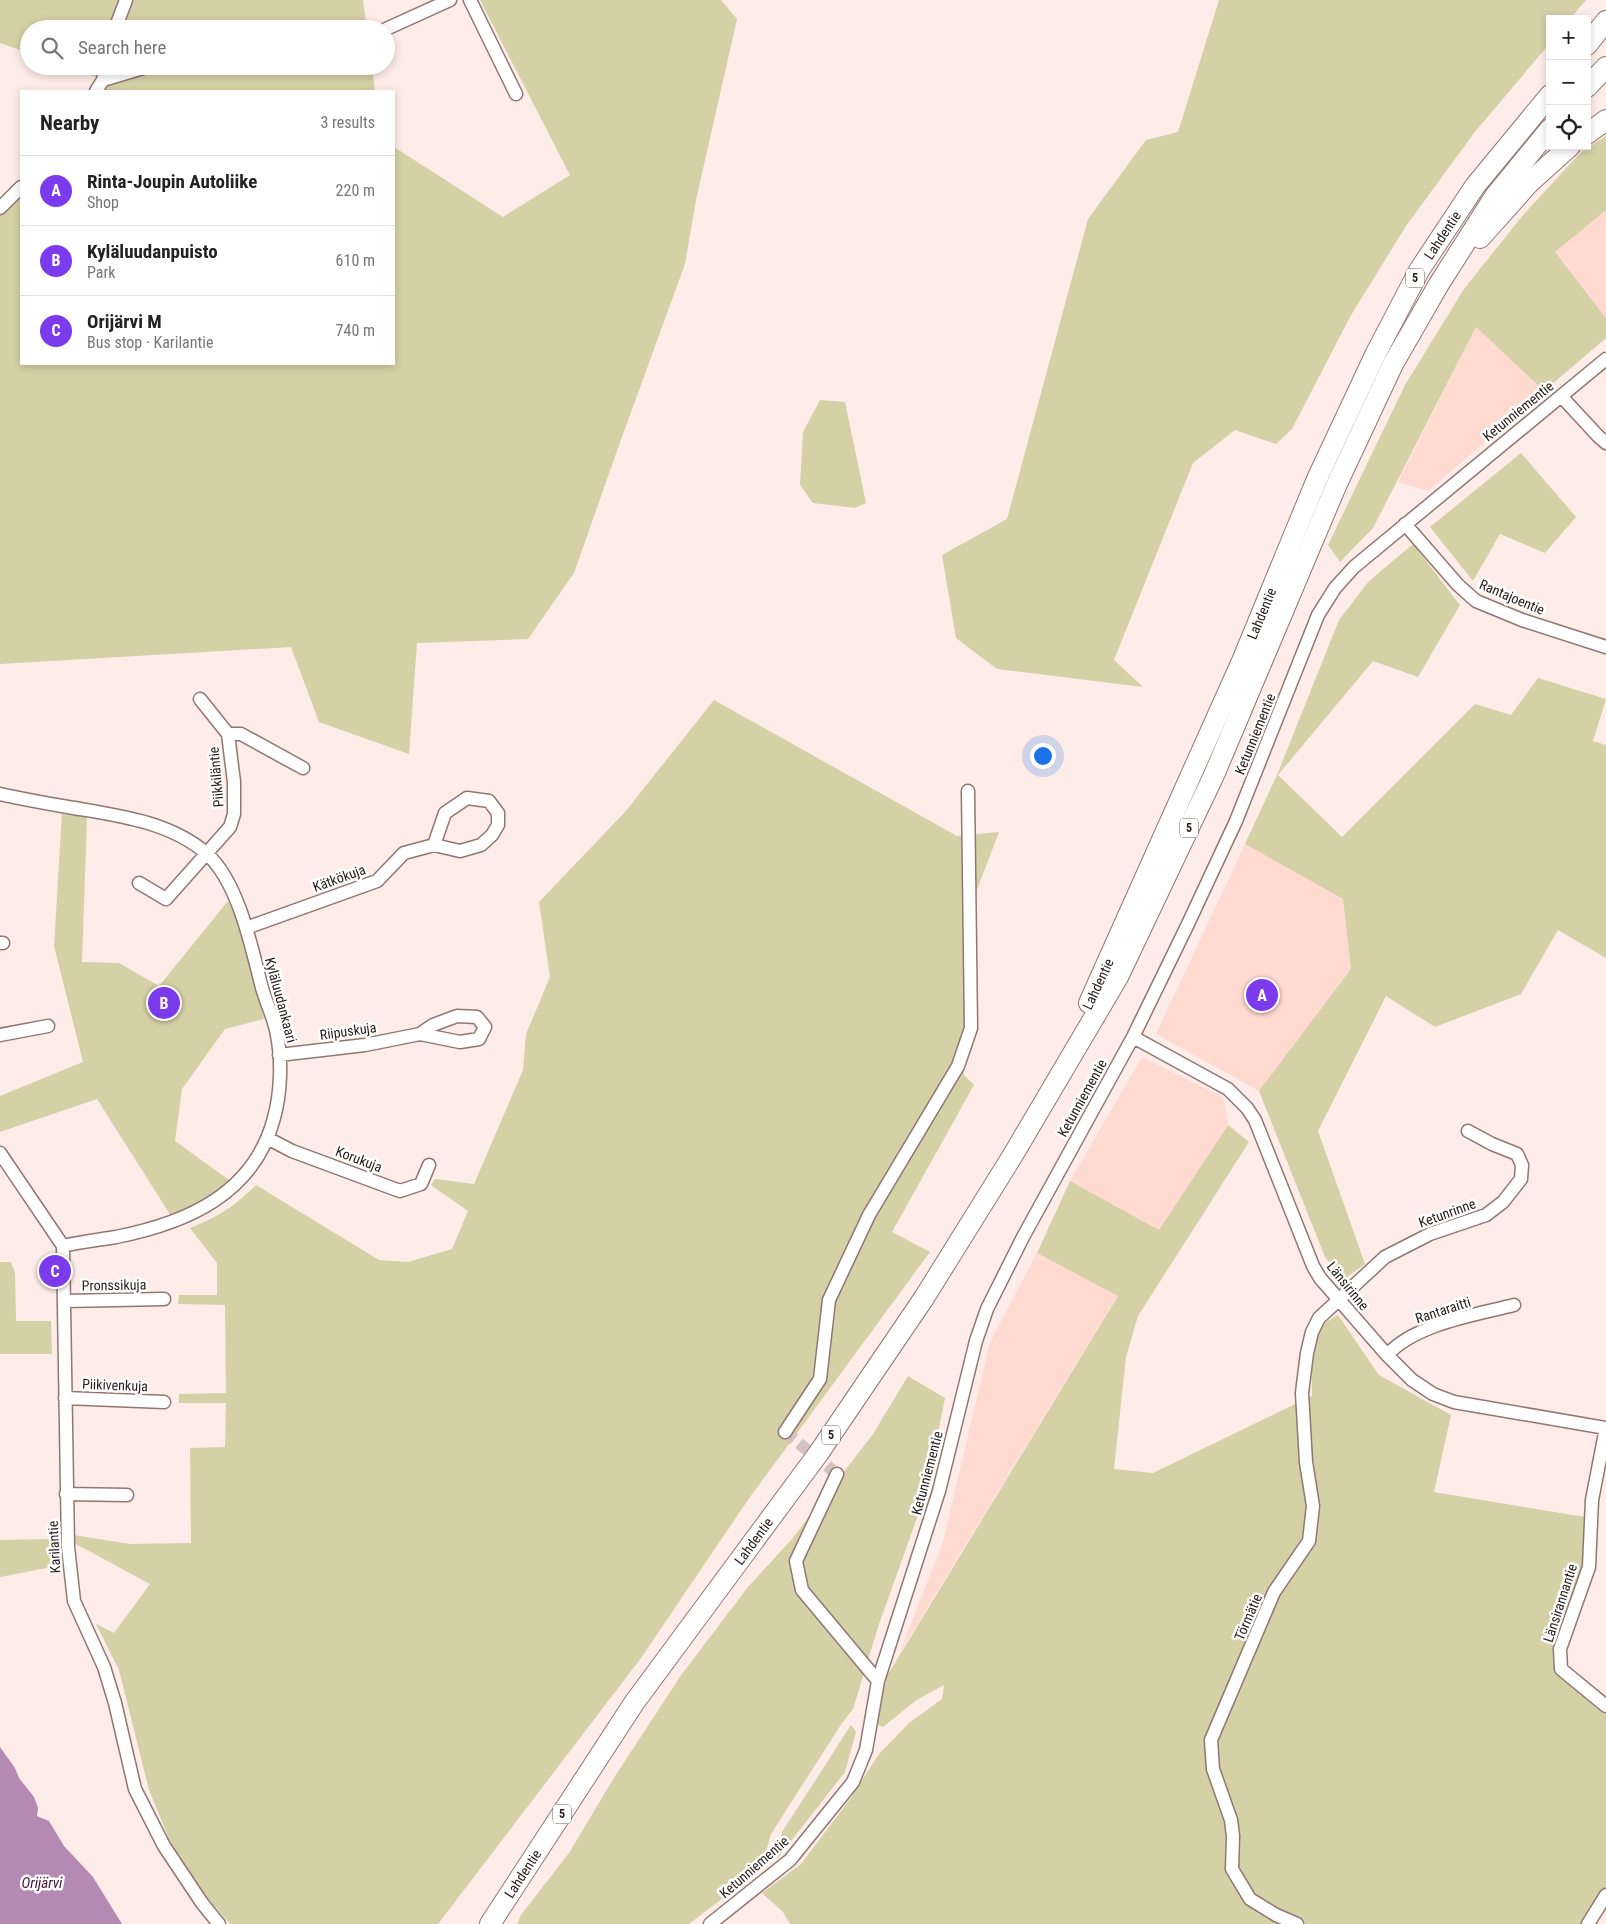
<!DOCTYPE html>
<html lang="en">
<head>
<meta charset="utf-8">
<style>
  :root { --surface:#fff; --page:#f6f6f6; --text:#222; --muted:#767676; --line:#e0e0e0; --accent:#7c3aed }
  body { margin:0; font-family:"Roboto Condensed",sans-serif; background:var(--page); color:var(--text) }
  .controls { position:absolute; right:15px; top:15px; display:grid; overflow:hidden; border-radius:0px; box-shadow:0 2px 8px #0003 }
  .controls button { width:45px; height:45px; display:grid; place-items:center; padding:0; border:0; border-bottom:1px solid var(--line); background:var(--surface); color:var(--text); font:25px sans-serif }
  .you { position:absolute; left:1042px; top:755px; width:18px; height:18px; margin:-12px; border:4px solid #fff; border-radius:50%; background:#1a73e8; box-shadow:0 0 0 8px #1a73e833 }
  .badge { display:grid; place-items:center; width:32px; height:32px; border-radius:50%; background:var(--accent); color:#fff; font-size:16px; font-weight:700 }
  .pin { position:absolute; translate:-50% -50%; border:2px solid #fff; box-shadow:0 1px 5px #0006 }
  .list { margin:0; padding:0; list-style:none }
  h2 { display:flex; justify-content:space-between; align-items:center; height:65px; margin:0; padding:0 20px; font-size:21px }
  h2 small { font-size:16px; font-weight:400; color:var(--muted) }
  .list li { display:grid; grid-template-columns:32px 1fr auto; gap:15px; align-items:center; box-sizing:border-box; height:70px; padding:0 20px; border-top:1px solid var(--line) }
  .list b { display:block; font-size:19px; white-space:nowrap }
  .list p { margin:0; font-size:16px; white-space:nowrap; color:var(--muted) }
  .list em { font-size:16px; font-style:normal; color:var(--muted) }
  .icon { flex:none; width:28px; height:28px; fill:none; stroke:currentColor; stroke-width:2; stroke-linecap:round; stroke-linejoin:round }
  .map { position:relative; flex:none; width:1606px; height:1924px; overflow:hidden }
  .search { position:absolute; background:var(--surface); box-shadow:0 2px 8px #0003; left:20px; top:20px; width:375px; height:55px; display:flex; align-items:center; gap:12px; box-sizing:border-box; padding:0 18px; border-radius:28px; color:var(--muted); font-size:19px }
  .panel { position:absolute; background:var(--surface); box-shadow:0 2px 8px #0003; left:20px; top:90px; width:375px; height:275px; border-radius:0px }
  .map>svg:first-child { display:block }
  .built { fill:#ffdad1 }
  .green { fill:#d5d0a6 }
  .water { fill:#b48ab3 }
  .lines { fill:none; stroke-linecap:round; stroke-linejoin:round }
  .minor-tunnel { stroke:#d3c2be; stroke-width:12; stroke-dasharray:12 6; stroke-linecap:butt }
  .minor-casing { stroke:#907771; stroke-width:15 }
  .trunk-casing { stroke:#907771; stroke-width:22 }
  .minor { stroke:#fff; stroke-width:12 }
  .trunk { stroke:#fff; stroke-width:20 }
  .labels { text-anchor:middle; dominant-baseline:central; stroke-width:5; stroke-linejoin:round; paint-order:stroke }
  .shield { fill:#fff; stroke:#665f5d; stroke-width:1 }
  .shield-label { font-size:12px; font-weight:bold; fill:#251b18 }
  .street-label { font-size:14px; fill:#251b18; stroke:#fff }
  .water-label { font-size:15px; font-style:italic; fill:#430e43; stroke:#fff }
</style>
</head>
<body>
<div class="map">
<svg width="1606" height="1924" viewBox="0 0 1606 1924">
  <rect width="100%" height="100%" fill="#feece8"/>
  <path class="built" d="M1606,209v109l-51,-66z
    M1476,327l68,64 -116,100 -30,-9z
    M1245,844l98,55 8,70 -92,122 -103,-57z
    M1142,1057l81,40 5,28 -69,105 -89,-49z
    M1037,1253l81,42 -219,359 44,-112 47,-200z"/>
  <path class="green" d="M0,0h363l4,29h-338v24l-29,-10z
    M480,0h241l16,19 -41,181 -11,64 -67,184 -44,125 -46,66 -111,4 -8,111 -90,-32 -28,-75 -291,17v-456l21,-21v177h373v-217l109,70 67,-42z
    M1219,0h367l-16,19h-20v24l-76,90 -68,93 -56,91 -58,112 -16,15 -41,-14 -42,33 -79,197 29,27 -146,-18 -41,-31 -14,-83 65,-36 81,-300 58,-79 32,-8z
    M66,66h306l3,25h-279l7,-11z
    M1606,136v74l-51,42 51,66v20l-62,53 -68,-64 -103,201 -33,34 -12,-17 77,-160 59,-96 59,-74 57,-62z
    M820,400l25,2 21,101 -11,5 -42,-5 -13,-18 3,-53z
    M1521,453l55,64 -31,36 -45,-19 -27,47 -43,-54z
    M1413,544l47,61 -42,72 -45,-16 -95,114 64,62 133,-133 36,11 27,-37 68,21 -13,42 13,4v213l-48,-28 -37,64 -86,33 -49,-31 -68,135 47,133 -22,16 -18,-23 -66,-166 92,-122 -8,-70 -98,-55 32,-69 62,-155 30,-39z
    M714,700l243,136 42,-4 -29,76 -6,167 10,10 -82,147 38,20 -180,245 -109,161 -203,266h-208l-24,-28 -34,-50 -23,-56 -30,-120 -23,-46 18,9 36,-49 -76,-41v-8l56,9 61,-1 -1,-95 35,-1 1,-44h-47v-9l47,-1 -1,-88 -47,-1 1,-9h38v-32l-27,-35c28,-11 45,-22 66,-43l123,75 29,2 44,-13 16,-38 -37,-26 4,-6 39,5 49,-114 3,-36 24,-57 -11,-75 86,-90z
    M62,814l25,3 -5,145 37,1 40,23 69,-85 11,23 25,95 -39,10 -43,60 -7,52 58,42 -12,10 -50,23 -74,-117 -97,33v-36l83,-34 -29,-116z
    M1228,1125l21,17 -111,174 -12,41 -12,112 39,4 159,-77c0,-18 -2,-54 10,-70 3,-4 11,-8 16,-11l41,60 72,40 -17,77 157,26 -2,40 -28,111 45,37v189l-6,12 -2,17h-808l-7,-12 -21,-19 39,-29 49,-65 29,-45 30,-31 33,-24 2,-14 -29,16 -32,26 -5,-2 -1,-6 10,-43 231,-380 -81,-43 33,-72 89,49z
    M0,1262h11l4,11 1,48h35l1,33h-52z
    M908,1376l37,22 -13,64 -11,45 -42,117 -26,85 -11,14 -71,111 -10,35 -72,55h-172l4,-9 48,-62 46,-77 67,-102 66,-87 44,-48 81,-105z
    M51,1539l1,28 -52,10v-37z
    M851,1725l5,7 -11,40 -68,87 5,-27z"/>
  <path class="water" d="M0,1747l15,21 4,10 15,19 4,11 -1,8 12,5 15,25 29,31 29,47h-122z"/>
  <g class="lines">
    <path class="minor-tunnel" d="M785,1432l52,42"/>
    <defs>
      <path id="minor" d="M470,0l46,94
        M115,29l11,-29
        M386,29l64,-29
        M103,80l47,-14
        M96,91l7,-11 3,-14
        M0,208l21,-21
        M1561,396l37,40 8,7
        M1405,524l53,61 18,16 46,19 84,27
        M228,734h13l62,34
        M0,794c23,5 45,9 68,13 47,8 102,14 139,47 31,28 44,91 54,130 4,17 13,33 16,51 5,26 4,57 -3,83 -20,76 -87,105 -158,119 -18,3 -36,5 -53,9
        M139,883l27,16 64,-72 4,-13v-32l-6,-48 -28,-35
        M246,928l131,-47 27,-28 30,-8 11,-32 22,-15 22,3 9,12v12l-6,10 -11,10 -21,6 -26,-6
        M0,943h3
        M0,1035l48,-9
        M1133,1037l95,52 19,19 8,12 58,146 7,12 67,77 25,25 21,14 21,8 152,26
        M279,1055l86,-10 55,-11 13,-9 24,-9 20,1 8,10 -6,12 -19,3 -40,-8
        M269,1139l23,12 108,40 21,-7 8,-19
        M0,1153l63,93 5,301 6,54 30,66 11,36 20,86 29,57 38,57 17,21
        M65,1301l99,-2
        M1387,1355c28,-31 88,-40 127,-50
        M65,1398l99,4
        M1606,1428l-14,72 -3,67 -29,82 1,20 45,37
        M785,1432l35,-53 9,-79 40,-85 89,-149 13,-38 -3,-237
        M837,1474l-41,87 6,29 76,91
        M66,1494l61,1
        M710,1924l80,-64 63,-78 13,-32 12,-69 61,-190 37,-150 11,-32 36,-72 110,-200 54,-111 49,-105 82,-206 17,-27 19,-21 252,-208
        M1297,1924l-21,-9 -26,-16 -18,-30 1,-33 -2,-16 -18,-51 -2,-29 63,-148 35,-51 4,-35 -7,-44 -4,-69 5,-40 5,-21 7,-14 66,-61 45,-23 56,-19 17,-13 18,-23 1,-14 -5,-11 -25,-10 -24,-13
        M1588,1924l18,-29"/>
      <g id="trunk">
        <path d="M1587,45l19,-24"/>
        <path d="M1587,87l19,-20"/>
        <path d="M1587,134l19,-14"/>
        <path d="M1480,238l49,-55 41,-37"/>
        <path id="s1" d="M1089,1003l153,-342 75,-182 59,-126 44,-84 55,-83 75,-91"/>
        <path id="s2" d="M490,1924l144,-221 184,-249 106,-156 89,-143 105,-178 96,-202 122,-289 57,-122 46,-80 56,-88 55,-67"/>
      </g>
    </defs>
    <use href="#minor" class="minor-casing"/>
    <use href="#trunk" class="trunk-casing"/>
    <use href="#minor" class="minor"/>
    <use href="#trunk" class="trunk"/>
  </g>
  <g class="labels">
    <g class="shield">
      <rect x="1406" y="268.5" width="18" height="19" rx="4"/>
      <rect x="1180" y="818.5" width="18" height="19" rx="4"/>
      <rect x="822" y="1425.5" width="18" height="19" rx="4"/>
      <rect x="553" y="1804.5" width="18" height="19" rx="4"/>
    </g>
    <g class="shield-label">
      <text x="1415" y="278">5</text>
      <text x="1189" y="828">5</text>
      <text x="831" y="1435">5</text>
      <text x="562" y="1814">5</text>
    </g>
    <g class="street-label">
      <text stroke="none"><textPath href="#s1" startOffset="846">Lahdentie</textPath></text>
      <text transform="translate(1518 411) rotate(-39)">Ketunniementie</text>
      <text transform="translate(1512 597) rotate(23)">Rantajoentie</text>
      <text stroke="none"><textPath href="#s1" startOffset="426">Lahdentie</textPath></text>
      <text transform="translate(1255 734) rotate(-68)">Ketunniementie</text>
      <text transform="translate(216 777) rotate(-95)">Piikkiläntie</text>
      <text transform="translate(339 878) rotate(-20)">Kätkökuja</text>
      <text transform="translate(1098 984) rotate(-65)">Lahdentie</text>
      <text transform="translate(281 1000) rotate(75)">Kyläluudankaari</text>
      <text transform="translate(348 1031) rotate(-8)">Riipuskuja</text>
      <text transform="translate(1082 1098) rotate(-61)">Ketunniementie</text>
      <text transform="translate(359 1159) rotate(21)">Korukuja</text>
      <text transform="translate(1447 1213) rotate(-20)">Ketunrinne</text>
      <text transform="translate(114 1285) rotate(-1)">Pronssikuja</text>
      <text transform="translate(1348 1286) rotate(51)">Länsirinne</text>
      <text transform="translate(1443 1310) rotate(-18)">Rantaraitti</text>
      <text transform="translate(115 1385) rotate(2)">Piikivenkuja</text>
      <text transform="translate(927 1473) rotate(-75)">Ketunniementie</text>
      <text stroke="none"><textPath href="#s2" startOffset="465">Lahdentie</textPath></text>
      <text transform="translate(54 1547) rotate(-93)">Karilantie</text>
      <text transform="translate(1560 1603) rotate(-72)">Länsirannantie</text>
      <text transform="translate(1248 1617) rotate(-67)">Törmätie</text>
      <text transform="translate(754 1867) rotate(-41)">Ketunniementie</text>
      <text stroke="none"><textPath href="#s2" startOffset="60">Lahdentie</textPath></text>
    </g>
    <g class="water-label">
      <text x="42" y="1883">Orijärvi</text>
    </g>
  </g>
</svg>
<div class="controls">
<button>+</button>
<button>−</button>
<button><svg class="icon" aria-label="locate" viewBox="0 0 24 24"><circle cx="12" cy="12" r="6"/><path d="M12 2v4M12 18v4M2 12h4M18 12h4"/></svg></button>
</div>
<div class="you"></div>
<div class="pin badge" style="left:1262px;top:995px">A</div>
<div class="pin badge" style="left:164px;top:1003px">B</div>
<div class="pin badge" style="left:55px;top:1271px">C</div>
<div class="search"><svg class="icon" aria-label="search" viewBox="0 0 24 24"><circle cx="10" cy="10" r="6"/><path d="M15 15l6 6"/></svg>Search here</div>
<section class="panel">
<h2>Nearby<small>3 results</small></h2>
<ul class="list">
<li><span class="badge">A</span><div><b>Rinta-Joupin Autoliike</b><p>Shop</p></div><em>220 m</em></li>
<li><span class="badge">B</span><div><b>Kyläluudanpuisto</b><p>Park</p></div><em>610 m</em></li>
<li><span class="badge">C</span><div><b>Orijärvi M</b><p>Bus stop · Karilantie</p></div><em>740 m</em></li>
</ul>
</section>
</div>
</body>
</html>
